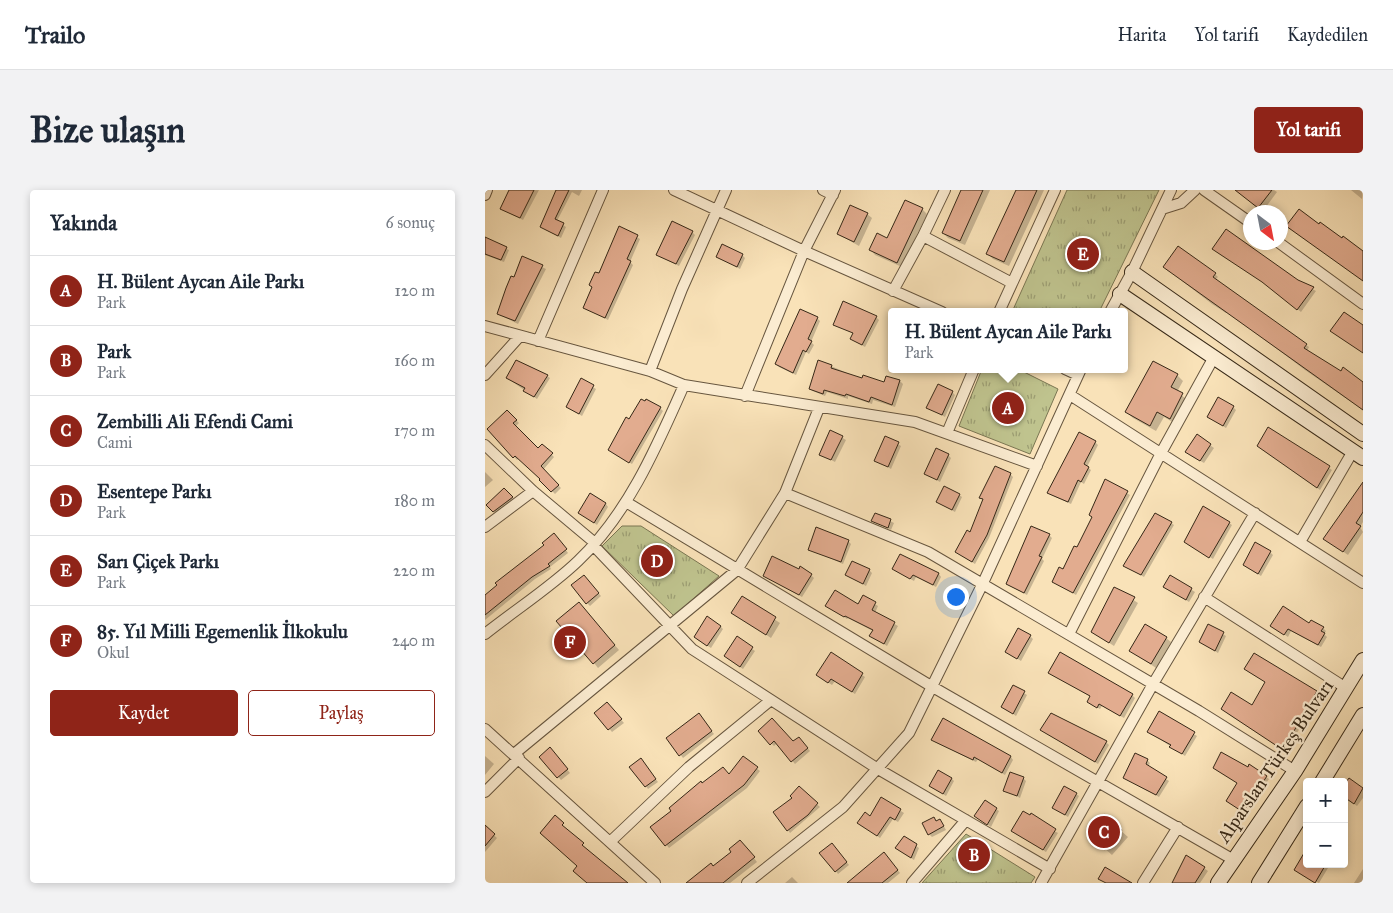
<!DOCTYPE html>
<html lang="tr">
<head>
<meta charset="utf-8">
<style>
  :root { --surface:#fff; --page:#f2f2f3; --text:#1f2937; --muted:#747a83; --line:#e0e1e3; --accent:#8f2418 }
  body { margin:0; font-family:"IM FELL Great Primer",serif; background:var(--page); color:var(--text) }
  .controls { position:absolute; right:15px; bottom:15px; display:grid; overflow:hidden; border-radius:5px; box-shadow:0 2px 8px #0003 }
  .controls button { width:45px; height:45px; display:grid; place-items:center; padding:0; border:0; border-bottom:1px solid var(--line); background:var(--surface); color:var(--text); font:25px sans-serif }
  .compass { position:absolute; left:758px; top:15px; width:45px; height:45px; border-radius:50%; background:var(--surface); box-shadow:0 2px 8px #0003; rotate:148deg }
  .you { position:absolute; left:470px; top:406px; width:18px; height:18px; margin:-12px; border:4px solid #fff; border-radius:50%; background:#1a73e8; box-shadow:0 0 0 8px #1a73e833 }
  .badge { display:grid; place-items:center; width:32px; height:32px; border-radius:50%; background:var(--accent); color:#fff; font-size:16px; font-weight:700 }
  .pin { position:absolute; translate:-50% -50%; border:2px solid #fff; box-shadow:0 1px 5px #0006 }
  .popup { position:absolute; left:403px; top:118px; width:240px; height:65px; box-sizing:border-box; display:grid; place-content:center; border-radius:5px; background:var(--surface); filter:drop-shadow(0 1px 4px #0005); font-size:16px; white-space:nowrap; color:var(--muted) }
  .popup b { font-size:19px; color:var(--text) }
  .popup::after { content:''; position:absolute; left:50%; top:100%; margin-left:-10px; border:10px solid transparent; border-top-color:var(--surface) }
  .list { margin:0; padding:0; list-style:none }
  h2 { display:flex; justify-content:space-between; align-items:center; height:65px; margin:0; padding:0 20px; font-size:21px }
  h2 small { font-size:16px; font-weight:400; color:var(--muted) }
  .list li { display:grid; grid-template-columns:32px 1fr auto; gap:15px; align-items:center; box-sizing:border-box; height:70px; padding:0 20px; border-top:1px solid var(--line) }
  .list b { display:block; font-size:19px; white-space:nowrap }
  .list p { margin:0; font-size:16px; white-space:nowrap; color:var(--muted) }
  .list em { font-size:16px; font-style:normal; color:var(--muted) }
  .actions { display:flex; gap:10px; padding:15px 20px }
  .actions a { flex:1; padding:11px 0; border:1px solid var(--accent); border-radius:5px; text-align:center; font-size:18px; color:var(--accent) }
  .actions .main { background:var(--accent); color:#fff }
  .map { position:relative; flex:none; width:878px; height:693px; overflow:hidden; border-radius:5px }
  header { display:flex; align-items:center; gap:30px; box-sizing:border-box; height:70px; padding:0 25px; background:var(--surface); border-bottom:1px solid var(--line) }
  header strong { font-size:24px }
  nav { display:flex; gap:28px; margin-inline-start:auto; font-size:18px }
  .intro { display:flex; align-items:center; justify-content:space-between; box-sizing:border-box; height:120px; padding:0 30px }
  h1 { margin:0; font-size:35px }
  .button { padding:12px 22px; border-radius:5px; background:var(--accent); color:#fff; font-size:18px; font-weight:700 }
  main { display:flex; gap:30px; padding:0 30px }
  aside { flex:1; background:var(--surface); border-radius:5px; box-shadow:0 2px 8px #0003 }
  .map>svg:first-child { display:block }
  .park { fill:url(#park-tufts); stroke:#7a7652 }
  .shadow { fill:#0003 }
  .building { fill:#e2ac8f; stroke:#362817 }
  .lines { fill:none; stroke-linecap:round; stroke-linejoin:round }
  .street-casing { stroke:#67563f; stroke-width:12 }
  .secondary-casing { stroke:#362817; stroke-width:16 }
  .street { stroke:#fbecd1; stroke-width:10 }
  .secondary { stroke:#fbecd1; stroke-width:14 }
  .labels { text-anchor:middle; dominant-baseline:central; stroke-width:4.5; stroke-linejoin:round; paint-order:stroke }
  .street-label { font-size:19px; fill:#362817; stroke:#fbecd1 }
</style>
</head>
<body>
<header>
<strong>Trailo</strong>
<nav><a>Harita</a><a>Yol tarifi</a><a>Kaydedilen</a></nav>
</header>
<div class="intro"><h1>Bize ulaşın</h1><a class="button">Yol tarifi</a></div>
<main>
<aside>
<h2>Yakında<small>6 sonuç</small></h2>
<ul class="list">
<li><span class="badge">A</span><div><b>H. Bülent Aycan Aile Parkı</b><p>Park</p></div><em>120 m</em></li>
<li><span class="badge">B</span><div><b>Park</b><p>Park</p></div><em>160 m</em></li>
<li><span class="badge">C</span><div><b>Zembilli Ali Efendi Cami</b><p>Cami</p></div><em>170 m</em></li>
<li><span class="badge">D</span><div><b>Esentepe Parkı</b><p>Park</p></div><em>180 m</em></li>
<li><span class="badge">E</span><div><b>Sarı Çiçek Parkı</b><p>Park</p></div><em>220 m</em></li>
<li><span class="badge">F</span><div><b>85. Yıl Milli Egemenlik İlkokulu</b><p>Okul</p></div><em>240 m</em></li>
</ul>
<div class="actions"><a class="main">Kaydet</a><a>Paylaş</a></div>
</aside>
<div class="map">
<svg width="878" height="693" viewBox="0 0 878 693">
  <defs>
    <pattern id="park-tufts" width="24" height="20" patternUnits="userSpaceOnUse" patternTransform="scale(1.25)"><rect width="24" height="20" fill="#bfc38e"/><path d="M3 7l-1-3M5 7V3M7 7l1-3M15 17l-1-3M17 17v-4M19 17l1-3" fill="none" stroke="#9c9e73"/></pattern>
  </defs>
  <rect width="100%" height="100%" fill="#f9e2b8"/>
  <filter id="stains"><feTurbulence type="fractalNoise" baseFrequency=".004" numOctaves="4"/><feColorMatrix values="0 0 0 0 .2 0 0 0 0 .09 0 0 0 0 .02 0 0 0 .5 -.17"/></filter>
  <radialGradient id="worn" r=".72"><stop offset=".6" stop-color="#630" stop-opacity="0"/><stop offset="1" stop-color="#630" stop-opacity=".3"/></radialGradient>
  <path class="park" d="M582,0h92l-60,122h-87z
    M497,179h36l40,20 -28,65 -71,-28z
    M137,336h19l78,50 -45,40 -72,-70z
    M481,644l69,43 -4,6h-109z"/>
  <path class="shadow" d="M24,0h30l-16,30 -22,-11z
    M72,0h25l-3,6 -7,-4 -15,29 9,6 -5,11 -20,-11z
    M478,0h27l-25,55 -17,-7 -5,-5z
    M532,0h27l-35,76 -16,-7 -5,-5z
    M750,0h39l3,2 -14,19z
    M866,0h12l-1,9z
    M437,19l5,5 -25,53 -27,-12 -4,-5 17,-10z
    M382,24l5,4 -13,28 -21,-12z
    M135,38l20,11 -10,23 3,3 -25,55 -24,-13z
    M207,42l3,3 -16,31 -22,-11z
    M0,51l24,9 -5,12 -19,-7z
    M729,59l84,32 18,10 -15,21 -35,-28z
    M257,65l3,3 -5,11 -22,-12z
    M38,68l23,11 -28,55 -20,-10z
    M679,77l51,7 3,3 -3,3 91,65 3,2 -2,4 34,21 3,-3 19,14v27l-58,-40 -78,-59 -1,2 -14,-9z
    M391,127l3,3 -14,27 -14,-8 3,-5 -19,-10z
    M332,128l3,3 -9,21 3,3 -5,9 -3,-2 -10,23 -17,-8 -3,-3z
    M346,176l32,14 22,3 2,-6 13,4 3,3 -8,23 -22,-7 -1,4 -24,-8v3l-21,-7 -2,4 -12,-5 -3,-2z
    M440,179h8l-2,4z
    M692,185l6,6 -6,11 12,9 -13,23 -12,-7 -8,14 -23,-13 -7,-6z
    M62,186l3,2 -13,21 -30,-21z
    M96,190l15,9 -14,27 -15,-9z
    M467,202l3,3 -10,22 -17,-9z
    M748,217l3,3 -10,18 -18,-11z
    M175,218l3,3 -31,53 -20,-12 18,-32z
    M22,221l12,12 -4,4 23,23 4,-5 12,12 -11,13 18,18 -6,6 -36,-36 -2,2 -29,-30z
    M784,239l63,41 -12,20 -62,-44z
    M346,241l15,9 -11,22 -15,-8z
    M712,246l17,12 -10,15 -14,-8z
    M401,247l15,9 -10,23 -15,-9z
    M610,252l3,3 -11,22 4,3 -7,14 -3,-2 -10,22 -20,-9 -2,-2z
    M463,265l3,3 -11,24 -14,-8z
    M0,282l8,8 -8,7z
    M525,284l3,3 -24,61 -14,26 -19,-12 14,-19 14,-32 -4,-4z
    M621,291l24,14 -54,100 -23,-14 24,-32 16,-31z
    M876,297l2,1v34l-3,5 3,5 -15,23 -23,-16z
    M19,299l11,12 -18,13 -9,-9z
    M474,305l3,2 -7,15 -18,-10z
    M121,314l2,3 -11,18 -15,-10z
    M391,324l18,9 -3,7 -18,-9z
    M686,333l3,2 -30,52 -19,-11z
    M744,333l3,2 -19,34 -27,-17z
    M564,345l3,3 -10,21 2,2 -17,34 -17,-9 -3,-2z
    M72,348l11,15 -18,14 1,2 -16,10 -50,41v-24z
    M363,351l3,3 -8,20 -33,-15z
    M785,362l3,3 -12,21 -17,-11z
    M408,379l46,5 2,3 -5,10 -20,-10 -2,4z
    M384,380l3,3 -6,13 -20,-11z
    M326,385l3,3 -12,19 -38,-21z
    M686,387l24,15 -6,10 -24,-15z
    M101,389l15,17 -11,10 -3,-3z
    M630,398l23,15 -24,43 -21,-14z
    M378,407l15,9 -3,7 23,13 -11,20 -16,-10 2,-5 -25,-13 -1,1 -20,-13h32z
    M257,408l38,25 -9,15 -38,-25z
    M98,418l36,42 -21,18 -4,-5z
    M824,435l14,3 3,3 -2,3 3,3 -6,10 -30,-16 -3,6 -13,-9z
    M235,436l3,3 -12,19 -13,-8z
    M724,436l17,10 -8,17 -18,-11z
    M545,446l3,3 -12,22 -14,-9z
    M252,448l18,13 -12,18 -15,-10z
    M681,448l5,4 -15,26 -25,-17z
    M346,464l34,23 -10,17 -20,-13 -3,4 -12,-8z
    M760,479l71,23 3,3 -33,57 -60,-40 26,-6 15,-23z
    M565,483l82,22 3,3 -11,20 -22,-12 -2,3 -9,-5v-7z
    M529,497l13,8 -11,21 -13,-9z
    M125,517l14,16 -12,9 -16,-19z
    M674,523l38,23 -12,20 -36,-24z
    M216,528l13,16 -31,24 -15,-20z
    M458,530l68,37 2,3 -8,15 -27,-16 -2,3 -41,-20 -3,-3z
    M557,540l64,12 3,3 -11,19z
    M274,541l34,12 9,-2 8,10 -15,13 -18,-21 -3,3z
    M68,562l17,21 -9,7 -20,-23z
    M0,566l9,8 -9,11z
    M258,568l17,13 -13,17 -78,60 -17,-21 51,-42 26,-10z
    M662,570l3,3 -2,4 21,14 -10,16 -31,-17z
    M158,573l15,19 -10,7 -2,-3z
    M729,578l52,9 3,2 -23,35 -19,-13 11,-18z
    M466,588l3,3 -8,15 -13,-8z
    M538,588l3,3 -6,17 -15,-8z
    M864,590l14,9v9l-6,8 -13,-9v-9z
    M314,598l21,19 -30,26 -2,-3 6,-32z
    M591,604l3,2 -11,21 -15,-9z
    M397,609l22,14 -6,9 -5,-3 -13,19 -18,-13 9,-8z
    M511,619l3,2 -8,16 -16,-11z
    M619,626l24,21 -16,18 -17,-15z
    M545,627l28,16 -12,19 -30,-19z
    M452,632l5,1 4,7 -14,7 -3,-3z
    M0,637l12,11 -12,14z
    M420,648l14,10 -5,12 -15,-10z
    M259,655l13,17 -27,21h-41z
    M350,658l14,17 -11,9 -2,-3z
    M402,667l13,16 -12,10h-39z
    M822,674h17l4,4 -9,15 -21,-11z
    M719,678l4,3 -8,12h-27z
    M878,679v14h-9z
    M307,687l6,6h-13z"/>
  <path class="building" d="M24,0h25l-14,28 -20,-9z
    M71,0h13l-14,29 9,4 -6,13 -18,-9z
    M476,0h22l-23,51 -18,-8z
    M531,0h21l-33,72 -18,-8z
    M750,0h37l-14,18z
    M420,10l18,8 -26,55 -28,-13 8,-17 10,5z
    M365,15l18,8 -14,29 -17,-8z
    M814,19l20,15 1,-2 22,16 1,-2 20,15v30l-77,-55z
    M187,31l21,10 -17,33 -20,-9z
    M134,36l19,9 -11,24 4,2 -26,57 -22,-10 9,-21 -3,-2 6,-13 4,1z
    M741,39l72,51 16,7 -17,23 -35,-28 -50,-33z
    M0,47l22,10 -6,13 -16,-6z
    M237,54l21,10 -6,13 -21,-10z
    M693,56l38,27 -3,4 94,67 -3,4 37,23 2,-4 20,15v28l-200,-143z
    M37,66l21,9 -28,56 -18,-7 9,-26 5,-12 3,1z
    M358,111l34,15 -15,29 -12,-6 3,-6 -20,-8z
    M315,119l18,8 -10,22 4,2 -6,11 -3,-2 -10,23 -18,-9z
    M859,122l19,13v28l-33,-22z
    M31,170l32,15 -14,22 -11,-6 2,-3 -19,-10z
    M333,170l14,5 -1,3 31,10 1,-3 21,7 2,-6 14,4 -8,25 -21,-8 -2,5 -23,-8 -1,2 -21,-6 -1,4 -14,-5z
    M668,171l25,13 -7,13 12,6 -13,26 -13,-7 -7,14 -25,-14z
    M96,188l13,7 -15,29 -13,-7z
    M453,194l15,7 -11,24 -16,-7z
    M733,207l16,9 -11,20 -16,-9z
    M156,209l4,2 1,-2 15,8 -32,56 -21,-13 18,-33 3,2z
    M22,220l10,10 -4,3 25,25 4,-4 11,9 -12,13 18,19 -8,7 -12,-12 1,-1 -25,-23 -2,2 -26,-29z
    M783,237l62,39 -13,22 -60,-42z
    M345,240l13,6 -12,24 -12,-5z
    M594,242l17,9 -12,23 5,3 -8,15 -3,-2 -10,22 -21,-9z
    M712,244l14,10 -11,17 -15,-9z
    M400,246l14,6 -11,25 -14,-6z
    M451,258l13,6 -12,26 -13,-6z
    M510,276l16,7 -24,62 -15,27 -17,-10 12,-22 3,2 13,-33 -4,-1z
    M620,289l23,12 -55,102 -21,-11 7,-15 4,2 11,-23 3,1 15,-30 -3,-2z
    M878,292v30l-7,11 5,3 -18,26 -20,-13z
    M459,296l16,8 -8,16 -16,-8z
    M19,298l9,9 -20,15 -7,-7z
    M105,303l16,10 -12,20 -16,-10z
    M718,316l27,16 -21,36 -25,-16z
    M390,323l16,6 -3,9 -17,-7z
    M670,323l17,9 -31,53 -18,-9z
    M546,336l19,8 -11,22 3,1 -18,36 -18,-9z
    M331,337l33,13 -8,22 -33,-12z
    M69,343l13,16 -19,15 2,2 -18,11 -47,38v-20l12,-10 -2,-2 49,-38 -2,-2z
    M770,352l16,9 -13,23 -15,-9z
    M415,364l39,19 -6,12 -20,-10 -3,4 -18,-10z
    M287,366l27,13 1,-3 12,8 -13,21 -36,-19z
    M367,371l18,8 -7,15 -18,-9z
    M99,385l15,18 -13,11 -15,-19z
    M685,385l22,13 -6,12 -23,-13z
    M629,397l21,10 -26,46 -18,-11z
    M350,400l23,14 5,-9 13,7 -4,8 23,12 -11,22 -15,-8 4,-6 -28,-14 -1,1 -19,-11z
    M257,406l34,21 -10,18 -35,-22z
    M94,412l36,43 -22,19 -37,-43z
    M798,416l26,17 2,-3 13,7 -3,4 4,2 -7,12 -30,-16 -4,6 -14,-9z
    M222,426l14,10 -14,20 -13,-9z
    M660,434l22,13 -16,27 -22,-13z
    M723,434l16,8 -9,19 -16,-9z
    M533,438l13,7 -14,24 -12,-7z
    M252,446l16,11 -13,20 -16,-11z
    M346,462l32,21 -11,19 -21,-13 -3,4 -12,-8z
    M575,462l73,42 -13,22 -21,-12 -2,4 -10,-6 3,-6 -42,-23z
    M769,463l63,38 -34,59 -62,-41 10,-17 21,13 13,-23 -21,-13z
    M528,495l12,6 -12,23 -12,-7z
    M122,512l15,17 -14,11 -14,-17z
    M674,521l36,21 -13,22 -13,-7 2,-2 -24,-13z
    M214,523l13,18 -33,25 -13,-18z
    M566,523l56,28 -12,21 -55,-32z
    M287,528l21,23 6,-4 9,11 -17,14 -17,-21 -4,4 -12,-14z
    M458,528l68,38 -9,17 -28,-16 -1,3 -42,-20z
    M65,557l18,22 -11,9 -18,-21z
    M736,562l27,15 1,-3 18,12 -24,36 -17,-11 11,-18 -24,-15z
    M650,563l13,6 -2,5 21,13 -11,18 -33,-17z
    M258,566l15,11 -14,18 -79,61 -15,-19 21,-16 -2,-3 32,-27 1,2 21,-16 6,7z
    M156,568l15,21 -11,8 -16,-20z
    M453,580l14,8 -9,16 -14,-8z
    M525,582l14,5 -7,19 -14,-5z
    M864,588l14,10 -9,16 -10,-7v-12z
    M314,596l19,17 -10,12 -21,16 -14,-19 19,-14 -2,-2z
    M579,596l13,7 -12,22 -13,-7z
    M396,607l20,12 -6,11 -5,-3 -13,19 -20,-13 8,-11 5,4z
    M500,610l12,8 -10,17 -13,-9z
    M538,621l7,4 1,-2 25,16 -13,21 -32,-19z
    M619,624l18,16 -17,20 -18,-16z
    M70,625l9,8 -2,2 22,18 -2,2 46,38h-41l-14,-12 4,-5 -37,-33z
    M449,627l2,4 4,-2 4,7 -16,9 -6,-12z
    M0,635l10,9 -10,12z
    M419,646l13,8 -6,14 -16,-10z
    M255,650l15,17 -21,17 -11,9h-37l25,-20 2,3 18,-14 -2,-3z
    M347,653l15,19 -12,10 -16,-19z
    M822,658v16h19l-11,19 -21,-13z
    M399,662l14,18 -16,13h-35z
    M701,665l19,12 -10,16h-23z
    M620,677l27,16h-26l-8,-4z"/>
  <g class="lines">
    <defs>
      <path id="street" d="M189,0l130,61 138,61
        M338,0l10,5
        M719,0l47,33
        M0,5l2,-5
        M677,19l19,-6 14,-13
        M438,46l89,47
        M793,52l85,62
        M408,101l30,-55 22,-46
        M514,122l56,-122
        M625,122l22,-40 39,-82
        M0,136l165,45 34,14 231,37 122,44
        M53,151l65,-151
        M580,179l13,6
        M165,181l32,-82 44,-99
        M0,185l35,-39
        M585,205l293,188
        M260,206l59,-145 31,-61
        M462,243l27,-64
        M0,255l48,46 62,52
        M300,303l143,59 271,159 96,60
        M141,312l305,184 301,173
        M0,337l48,-36
        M815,352l53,-91
        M108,355l99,104 186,120 172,100
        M719,407l142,91
        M0,444c30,-24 66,-47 93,-73 50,-47 79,-115 106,-176
        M584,444l92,-181 53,-96
        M0,539l170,154
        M29,564l223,-184 48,-77 34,-85
        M0,602l34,-34
        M126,651l78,-74 82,-67
        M262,693l96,-76 66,-74 74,-150 98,-214
        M427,693l54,-63
        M556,693l112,-199 102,-171
        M658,693l35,-56"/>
      <path id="secondary" d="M647,82l231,162
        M635,104l243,164
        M837,592l41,-67
        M733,693l77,-112 68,-111
        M774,693l48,-77"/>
    </defs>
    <use href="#street" class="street-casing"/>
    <use href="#secondary" class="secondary-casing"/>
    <use href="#street" class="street"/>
    <use href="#secondary" class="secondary"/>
  </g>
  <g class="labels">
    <g class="street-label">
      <text transform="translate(790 571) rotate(-56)">Alparslan Türkeş Bulvarı</text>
    </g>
  </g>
  <rect width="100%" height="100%" filter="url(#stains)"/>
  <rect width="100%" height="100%" fill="url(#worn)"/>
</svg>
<div class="controls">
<button>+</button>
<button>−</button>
</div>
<svg class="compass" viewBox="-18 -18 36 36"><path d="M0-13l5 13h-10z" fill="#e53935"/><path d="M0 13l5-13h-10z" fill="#747a83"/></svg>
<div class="you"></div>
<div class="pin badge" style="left:523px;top:218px">A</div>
<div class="popup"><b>H. Bülent Aycan Aile Parkı</b>Park</div>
<div class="pin badge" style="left:489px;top:665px">B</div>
<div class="pin badge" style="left:619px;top:642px">C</div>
<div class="pin badge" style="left:172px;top:371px">D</div>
<div class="pin badge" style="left:598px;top:64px">E</div>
<div class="pin badge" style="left:85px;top:452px">F</div>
</div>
</main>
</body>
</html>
